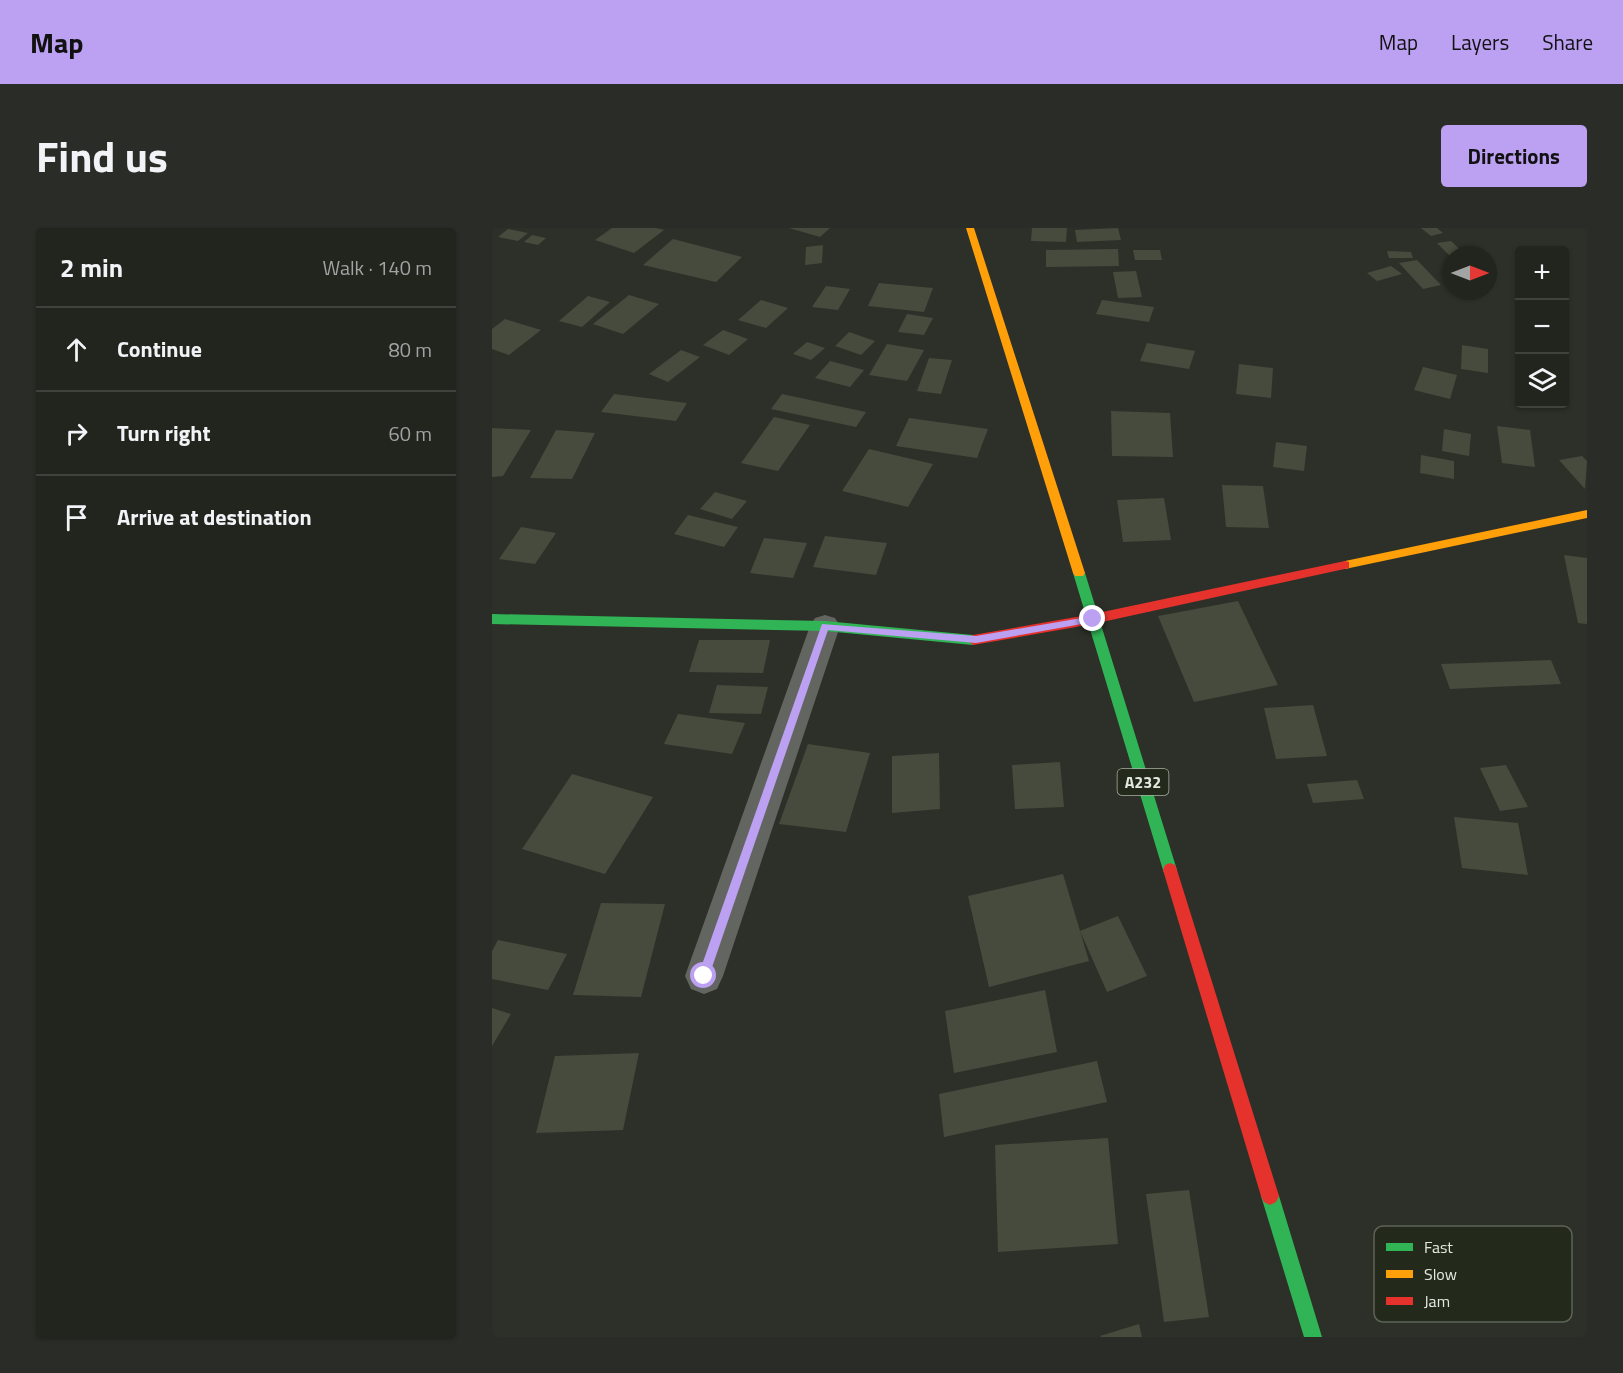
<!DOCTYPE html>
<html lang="en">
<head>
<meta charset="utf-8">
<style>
  :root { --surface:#22241e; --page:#2a2c27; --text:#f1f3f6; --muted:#a2a4a4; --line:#3f413c; --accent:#bca0f2 }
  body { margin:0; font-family:"Titillium Web",sans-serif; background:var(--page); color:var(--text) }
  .controls { position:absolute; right:18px; top:18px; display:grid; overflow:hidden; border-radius:6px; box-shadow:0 2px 4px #0004 }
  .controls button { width:54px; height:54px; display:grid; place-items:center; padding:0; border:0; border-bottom:2px solid var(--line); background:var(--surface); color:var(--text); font:30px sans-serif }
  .compass { position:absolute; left:951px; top:18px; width:54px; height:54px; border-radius:50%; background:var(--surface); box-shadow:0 2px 4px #0004; rotate:90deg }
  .stop { position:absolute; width:18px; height:18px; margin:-14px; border:4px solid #bca0f2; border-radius:50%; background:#fff }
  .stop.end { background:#bca0f2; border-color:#fff; box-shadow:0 2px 6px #0008 }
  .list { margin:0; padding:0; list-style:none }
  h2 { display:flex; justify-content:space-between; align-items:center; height:78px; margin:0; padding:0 24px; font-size:26px }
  h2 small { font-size:20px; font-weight:400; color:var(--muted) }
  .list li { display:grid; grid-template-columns:39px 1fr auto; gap:18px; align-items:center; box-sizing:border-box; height:84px; padding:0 24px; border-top:2px solid var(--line) }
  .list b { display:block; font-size:22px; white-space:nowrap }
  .list em { font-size:20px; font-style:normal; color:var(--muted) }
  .icon { flex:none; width:33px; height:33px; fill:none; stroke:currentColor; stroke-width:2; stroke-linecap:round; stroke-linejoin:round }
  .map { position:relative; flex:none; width:1095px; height:1109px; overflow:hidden; border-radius:6px }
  header { display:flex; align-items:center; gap:36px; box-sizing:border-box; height:84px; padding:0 30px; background:var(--accent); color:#111 }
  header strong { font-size:28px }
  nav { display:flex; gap:33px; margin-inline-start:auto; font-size:21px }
  .intro { display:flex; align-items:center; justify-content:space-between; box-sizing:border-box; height:144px; padding:0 36px }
  h1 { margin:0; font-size:42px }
  .button { padding:15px 27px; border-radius:6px; background:var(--accent); color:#111; font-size:21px; font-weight:700 }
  main { display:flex; gap:36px; padding:0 36px }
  aside { flex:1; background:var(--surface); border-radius:6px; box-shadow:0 2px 4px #0004 }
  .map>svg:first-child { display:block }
  .building { fill:#464b3d }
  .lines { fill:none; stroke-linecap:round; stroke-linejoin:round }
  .street { fill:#636561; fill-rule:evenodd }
  .fast { fill:#30b455; fill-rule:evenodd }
  .slow { fill:#ff9f0a; fill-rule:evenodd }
  .jam { fill:#e5322d; fill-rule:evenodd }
  .route { fill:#bca0f2 }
  .labels { text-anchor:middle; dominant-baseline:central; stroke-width:4.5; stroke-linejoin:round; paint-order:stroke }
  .shield { fill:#232a1c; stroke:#aab0a4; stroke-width:1.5 }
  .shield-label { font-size:16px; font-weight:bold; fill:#e4e9df }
  .key { fill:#232a1c; stroke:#5d6356; stroke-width:1.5 }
  .key-label { font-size:16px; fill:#e4e9df }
</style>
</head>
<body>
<header>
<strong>Map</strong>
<nav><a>Map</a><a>Layers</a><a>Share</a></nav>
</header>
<div class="intro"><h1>Find us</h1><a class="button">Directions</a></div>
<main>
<aside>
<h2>2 min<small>Walk · 140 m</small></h2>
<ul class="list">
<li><svg class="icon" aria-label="ahead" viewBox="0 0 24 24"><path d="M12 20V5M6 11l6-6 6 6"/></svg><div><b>Continue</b></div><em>80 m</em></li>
<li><svg class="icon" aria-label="right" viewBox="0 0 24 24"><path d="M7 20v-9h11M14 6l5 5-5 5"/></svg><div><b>Turn right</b></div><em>60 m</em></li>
<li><svg class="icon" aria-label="arrive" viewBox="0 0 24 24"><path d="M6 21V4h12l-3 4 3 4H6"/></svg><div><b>Arrive at destination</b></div></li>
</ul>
</aside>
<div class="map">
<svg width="1095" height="1109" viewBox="0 0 1095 1109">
  <rect width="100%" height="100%" fill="#2d3028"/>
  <path class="building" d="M120,0h44l8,2 -30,23 -39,-13z
    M297,0h41l-10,9z
    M540,0h35l-1,14 -35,-1z
    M626,0l3,12 -44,2 -2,-12z
    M929,0h16l6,5 -12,3z
    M16,1l20,4 -10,8 -20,-4z
    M40,7l14,3 -8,7 -14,-3z
    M181,11l69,18 -26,25 -73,-17z
    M959,13l15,14h-14v3l-15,-15z
    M331,17l-1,18 -17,2 1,-18z
    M626,21l1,17 -73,1v-17z
    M641,22h27l2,10h-27z
    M895,23l24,1 2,6h-24z
    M925,32l24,25 -18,4 -24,-26z
    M899,38l11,8 -25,7 -10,-8z
    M644,43l6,26 -24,1 -5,-26z
    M387,55l54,5 -9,24 -56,-6z
    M334,58l24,3 -12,21 -26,-3z
    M137,67l30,9 -36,30 -30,-10z
    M96,68l22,6 -28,25 -23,-6z
    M269,72l27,8 -22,20 -28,-8z
    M610,72l52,7 -5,15 -53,-8z
    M415,86l26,4 -9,17 -26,-3z
    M13,91l36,11 -32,25 -17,-6v-20z
    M231,102l25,9 -19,16 -26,-10z
    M357,104l26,9 -14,14 -26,-9z
    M315,114l18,6 -14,12 -18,-6z
    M655,115l48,8 -6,18 -49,-8z
    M395,116l37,6 -17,31 -38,-6z
    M970,117l26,4v24l-27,-4z
    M189,122l19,7 -32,25 -19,-8z
    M437,130l23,2 -11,34 -24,-3z
    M338,133l34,9 -14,17 -35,-9z
    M747,136l34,4 -2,30 -35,-4z
    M931,139l34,8 -7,24 -36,-9z
    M122,166l73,9 -11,18 -75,-9z
    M290,166l84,18 -10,15 -85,-18z
    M619,183l59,2 3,44 -61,-1z
    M282,189l36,8 -32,46 -37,-8z
    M417,190l79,11 -11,29 -81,-12z
    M1005,198l33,4 5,37 -33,-4z
    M0,200l39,2 -28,46 -11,1z
    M952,201l27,5 -2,22 -27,-5z
    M64,202l39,3 -23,46 -42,-1z
    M784,214l31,4 -3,25 -31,-4z
    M377,221l64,15 -25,43 -66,-16z
    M929,227l33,6v18l-34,-6z
    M1090,228l5,5 -2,28 -26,-29z
    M730,257l41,1 6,42 -43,-1z
    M223,264l32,9 -15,18 -32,-10z
    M672,270l7,42 -48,2 -6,-42z
    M196,287l50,12 -14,20 -50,-13z
    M29,299l35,6 -21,31 -36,-5z
    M333,308l62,7 -11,32 -63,-8z
    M272,310l43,5 -14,35 -43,-5z
    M1072,327l23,3v66l-9,-1z
    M746,373l40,84 -84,17 -36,-86z
    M207,412h71l-7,33 -74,-1z
    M1059,432l10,24 -111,5 -9,-25z
    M225,457l51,2 -7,27 -52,-1z
    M821,477l14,51 -51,3 -12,-51z
    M186,486l67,9 -13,31 -68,-10z
    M316,516l62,9 -24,79 -67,-8z
    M447,525l1,56 -48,4v-57z
    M568,534l4,45 -49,2 -3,-44z
    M1014,537l22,42 -28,4 -20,-43z
    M80,546l81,23 -48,77 -83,-25z
    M865,552l7,19 -51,4 -6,-19z
    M962,589l64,6 10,52 -66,-7z
    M571,646l26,87 -100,26 -21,-91z
    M109,675l64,1 -24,93 -68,-2z
    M626,688l29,60 -40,16 -27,-61z
    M6,712l69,14 -19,36 -56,-11v-28z
    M553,762l12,62 -103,21 -9,-62z
    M0,780l19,6 -19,32z
    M147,825l-16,77 -87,3 19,-77z
    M605,833l10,41 -163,35 -5,-43z
    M616,910l10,106 -120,8 -3,-107z
    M697,962l20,127 -45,5 -18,-128z
    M647,1096l3,13h-41l-1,-1z"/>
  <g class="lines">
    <path class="street" d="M333,387l10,3 5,8 -117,350 -6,13 -13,5 -13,-5 -6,-13 125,-350 5,-8z"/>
    <path class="fast" d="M587,341l6,4 92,297 -2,5 -5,2 -5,-2 -2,-5 -90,-297z
      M0,386l333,7 148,14 6,5 -6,5 -148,-14 -333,-7z
      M778,959l6,3 3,6 43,141h-18l-43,-141 3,-6z"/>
    <path class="slow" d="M474,0h8l111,345 -2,3h-8l-2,-3z
      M1095,282v8l-242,51 -6,-4 6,-4z"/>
    <path class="jam" d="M853,333l4,1v6l-256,56 -120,21 -6,-5 6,-5 120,-21z
      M678,635l5,2 2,5 102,326 -3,6 -6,3 -6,-3 -3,-6 -98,-326 2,-5z"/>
  </g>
  <path class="route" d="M601,388l4,3 -4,3 -117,21 -148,-13 -119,346 -5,5 -4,-1 -2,-4 124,-352 154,12z"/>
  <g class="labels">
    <rect class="shield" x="625.5" y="541" width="51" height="26" rx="4.5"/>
    <g class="shield-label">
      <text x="651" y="554">A232</text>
    </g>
  </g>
  <rect x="882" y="998" width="198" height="96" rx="9" class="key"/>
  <rect x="894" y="1015" width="27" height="8" fill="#30b455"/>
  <rect x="894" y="1042" width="27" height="8" fill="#ff9f0a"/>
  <rect x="894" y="1069" width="27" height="8" fill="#e5322d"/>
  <g class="key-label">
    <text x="932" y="1025">Fast</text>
    <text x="932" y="1052">Slow</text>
    <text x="932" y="1079">Jam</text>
  </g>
</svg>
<div class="controls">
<button>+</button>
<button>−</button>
<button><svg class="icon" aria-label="layers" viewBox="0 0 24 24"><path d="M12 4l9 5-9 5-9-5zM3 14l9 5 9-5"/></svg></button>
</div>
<svg class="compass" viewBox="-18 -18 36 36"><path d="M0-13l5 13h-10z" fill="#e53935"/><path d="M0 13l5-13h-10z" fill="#a2a4a4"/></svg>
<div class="stop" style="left:212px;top:748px"></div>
<div class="stop end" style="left:601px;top:391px"></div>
</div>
</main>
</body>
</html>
